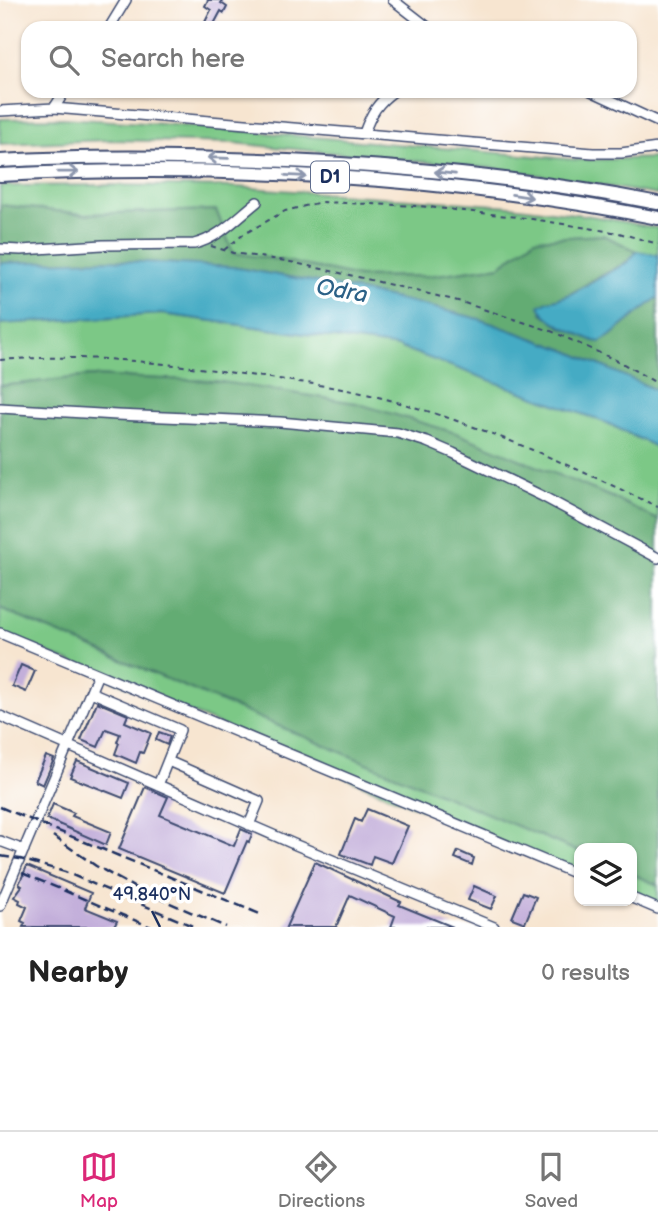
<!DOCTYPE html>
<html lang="en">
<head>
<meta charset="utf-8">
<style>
  :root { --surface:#fff; --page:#f2f2f2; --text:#222; --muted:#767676; --line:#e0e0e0; --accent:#db2777 }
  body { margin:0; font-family:"Balsamiq Sans",sans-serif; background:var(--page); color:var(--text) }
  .controls { position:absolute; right:21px; bottom:21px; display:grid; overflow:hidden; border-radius:14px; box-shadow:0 2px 5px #0004 }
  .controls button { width:63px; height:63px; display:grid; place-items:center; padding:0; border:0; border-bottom:2px solid var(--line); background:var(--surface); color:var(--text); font:35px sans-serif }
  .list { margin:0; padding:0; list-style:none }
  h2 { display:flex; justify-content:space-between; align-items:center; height:91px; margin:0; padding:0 28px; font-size:30px }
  h2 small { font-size:23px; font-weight:400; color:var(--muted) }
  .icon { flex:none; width:38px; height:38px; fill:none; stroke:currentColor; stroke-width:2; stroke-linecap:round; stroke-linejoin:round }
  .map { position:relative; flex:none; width:658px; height:927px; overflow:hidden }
  .search { position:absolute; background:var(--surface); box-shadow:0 2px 5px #0004; left:21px; right:21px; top:21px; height:77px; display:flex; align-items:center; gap:18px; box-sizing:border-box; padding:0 24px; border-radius:21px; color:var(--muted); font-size:26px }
  .sheet { height:203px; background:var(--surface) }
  nav { display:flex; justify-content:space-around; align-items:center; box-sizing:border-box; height:98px; border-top:2px solid var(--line); background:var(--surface); font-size:19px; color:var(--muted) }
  nav a { display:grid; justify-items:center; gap:4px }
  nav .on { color:var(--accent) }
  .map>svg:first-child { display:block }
  .green { fill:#7bc886; stroke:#4b7c72; stroke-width:2 }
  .forest { fill:#64ac73; stroke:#406e68; stroke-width:2 }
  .water { fill:#45abc4; stroke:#306d91; stroke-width:2 }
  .building { fill:#c3afda }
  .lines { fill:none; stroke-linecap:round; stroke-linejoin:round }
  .minor-casing { stroke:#3c4a6f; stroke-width:12 }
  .highway-casing { stroke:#3c4a6f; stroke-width:16 }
  .path { stroke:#3c4a6f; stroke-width:2; stroke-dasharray:5 5; stroke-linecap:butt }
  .minor { stroke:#fff; stroke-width:9 }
  .highway { stroke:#fff; stroke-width:12 }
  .rail { stroke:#1b2f5e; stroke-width:2.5; stroke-dasharray:10 5; stroke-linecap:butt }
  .oneway { stroke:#8d97ae }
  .ticks { fill:none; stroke:#1b2f5e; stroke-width:2.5 }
  .labels { text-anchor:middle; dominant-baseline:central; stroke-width:7; stroke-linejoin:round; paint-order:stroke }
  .shield { fill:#fff; stroke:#5f6d8e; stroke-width:2 }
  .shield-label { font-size:19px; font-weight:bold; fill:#1b2f5e }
  .water-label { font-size:23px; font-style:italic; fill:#2c6187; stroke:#fff }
  .ticks-label { font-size:18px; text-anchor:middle; fill:#1b2f5e; stroke:#fff; stroke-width:7; stroke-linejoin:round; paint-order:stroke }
</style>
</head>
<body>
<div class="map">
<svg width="658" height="927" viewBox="0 0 658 927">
  <rect width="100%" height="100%" fill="#fff"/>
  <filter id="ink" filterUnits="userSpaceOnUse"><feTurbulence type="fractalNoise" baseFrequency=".0143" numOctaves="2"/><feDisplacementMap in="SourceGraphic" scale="14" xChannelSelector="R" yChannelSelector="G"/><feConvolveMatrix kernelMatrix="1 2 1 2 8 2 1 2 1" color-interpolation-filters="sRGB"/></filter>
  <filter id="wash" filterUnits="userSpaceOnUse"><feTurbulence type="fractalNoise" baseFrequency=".00686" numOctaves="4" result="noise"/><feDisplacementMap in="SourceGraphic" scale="28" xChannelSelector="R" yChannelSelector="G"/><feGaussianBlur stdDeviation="1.57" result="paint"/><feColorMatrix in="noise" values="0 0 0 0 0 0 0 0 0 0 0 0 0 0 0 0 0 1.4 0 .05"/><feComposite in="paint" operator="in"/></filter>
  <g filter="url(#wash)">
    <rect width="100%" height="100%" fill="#f7e5d0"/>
    <path class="green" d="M62,118l102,6 416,36 78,-2v37l-150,-25 -275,-27 -123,-3 -110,4v-25z
      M112,185l124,2 274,19 82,10 66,12v27l-21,-4 -34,-16 -68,4 -35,27 -71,10 -71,1 -125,-24 -17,-43 -133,4 -83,-9v-19z
      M162,314l237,33 208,76 51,25v72l-44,-22 -258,-95 -149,-22 -116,-5 -91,10v-62z
      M0,609l579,243v23l-579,-242z
      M632,874l26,11v19l-26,-6z"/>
    <path class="forest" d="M0,205l83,9 133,-4 17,43 53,8 72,16 71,-1 71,-10 35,-27 68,-4 34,16c-9,13 -24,18 -37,25 -18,10 -32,22 -52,25l-6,12 19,14 39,15 10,-6 48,-39v94l-90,-40 -89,-32 -68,-17 -94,-20 -85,-15 -124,-7 -108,3z
      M91,376l125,5 140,22 100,30 158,65 44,22v365l-26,-11v-26h-53v4l-579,-243v-223z"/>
    <path class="water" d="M637,251l21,4v42l-48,39 -10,6 -6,-1c-17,-8 -47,-18 -55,-35l9,-5 9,-2 14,-5 57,-32z
      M108,260l124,7 85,15 94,20 68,17 89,32 90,40v57l-51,-25 -208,-76 -237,-33 -162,10v-61z"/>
    <g id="blocks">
      <path class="building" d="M208,0h15l-2,3 6,4 -3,6 -3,-2 -8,15 -8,-4 6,-12 -6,-4z
        M21,665l14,6 -9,21 -14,-6z
        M97,702l31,13 -3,7 26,11 -8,20 -3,-1 -4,11 -21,-9 4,-11 -2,-1 3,-8 -14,-5 -8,18 -17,-7z
        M159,732l11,4 -3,9 -11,-5z
        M46,756l8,3 -11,26 -8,-4z
        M77,761l52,22 -6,15 -53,-21z
        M145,787l23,10 -8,18 74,31 7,-17 11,5 -3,8 -2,-1 -22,52 -106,-44z
        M53,804l21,9 -2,3 39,16 -5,13 -59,-26z
        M367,809l41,17 -16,37 -19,-7 -3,9 -29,-11 14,-35 6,3z
        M458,851l16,7 -2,7 -17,-7z
        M315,862l86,40 -2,3 54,22h-62l4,-11 -45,-21 -14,32h-50z
        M27,866l64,27 -6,15 32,13 -3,6h-91l2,-4 -4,-2 6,-14 -8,-4 1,-3 -6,-3 8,-11 -3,-2z
        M474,886l23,10 -6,13 -23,-9z
        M523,892l13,5 -11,26 -13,-5z"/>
    </g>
  </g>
  <g filter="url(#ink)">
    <use href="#blocks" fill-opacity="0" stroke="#3c4a6f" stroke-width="2"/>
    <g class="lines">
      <defs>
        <path id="minor" d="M393,0l36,28
          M109,28l17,-28
          M591,91l67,31
          M54,108l11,-17
          M0,111l54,-3 539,45h28l37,-5
          M364,133c7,-19 13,-30 30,-42
          M0,249l21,1 82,-5 91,-1c24,-5 44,-27 63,-42
          M0,408l117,7 163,7 118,11 29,9 26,11 89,43 116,62
          M0,633l579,242
          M91,692l89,38 -22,55
          M0,716l296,129 198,82
          M168,761l91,40 -10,24
          M0,841l24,9
          M632,898l26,11
          M0,906l98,-232"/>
        <path id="highway" d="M0,161c96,-6 192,-4 288,0 123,6 248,18 370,42
          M0,175c216,-11 446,1 658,43"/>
      </defs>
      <use href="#minor" class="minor-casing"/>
      <use href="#highway" class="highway-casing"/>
      <path class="path" d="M211,246l22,7 53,8 72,16 100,24 93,30 69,31 38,22
        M224,250l20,-16 41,-23 36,-9 98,4 107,12 93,15 39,11
        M0,360c76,-6 153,1 228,12 53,8 107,13 158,27 94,25 184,66 272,108"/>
      <use href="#minor" class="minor"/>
      <use href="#highway" class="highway"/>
      <path class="rail" d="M0,807l260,107
        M53,836l43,30 41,23 89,38
        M0,856l20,3 45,13 130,55
        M22,873l129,54"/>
    </g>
    <defs><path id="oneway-shaft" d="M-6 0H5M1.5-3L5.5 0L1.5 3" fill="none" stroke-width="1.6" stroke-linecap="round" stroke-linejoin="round" transform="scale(1.75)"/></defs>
    <g class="oneway">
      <use href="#oneway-shaft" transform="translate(218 158) rotate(-178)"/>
      <use href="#oneway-shaft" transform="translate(68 172) rotate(-1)"/>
      <use href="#oneway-shaft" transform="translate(445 173) rotate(-174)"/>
      <use href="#oneway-shaft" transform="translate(296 176) rotate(3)"/>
      <use href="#oneway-shaft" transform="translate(522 196) rotate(9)"/>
    </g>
  </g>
  <path class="ticks" d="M152,911l8,16"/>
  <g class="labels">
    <rect class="shield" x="311" y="161.5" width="38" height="31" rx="5"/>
    <g class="shield-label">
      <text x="330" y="177">D1</text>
    </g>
    <g class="water-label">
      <text transform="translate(342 291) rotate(10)">Odra</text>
    </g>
  </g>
  <g class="ticks-label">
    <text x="152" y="900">49.840°N</text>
  </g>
</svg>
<div class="controls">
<button><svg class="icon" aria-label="layers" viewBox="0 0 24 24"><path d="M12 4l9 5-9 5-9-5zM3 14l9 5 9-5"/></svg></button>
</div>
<div class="search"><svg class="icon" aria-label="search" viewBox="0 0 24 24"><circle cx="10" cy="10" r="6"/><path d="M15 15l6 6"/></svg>Search here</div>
</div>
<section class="sheet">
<h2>Nearby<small>0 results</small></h2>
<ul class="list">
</ul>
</section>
<nav>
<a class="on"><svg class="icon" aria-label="map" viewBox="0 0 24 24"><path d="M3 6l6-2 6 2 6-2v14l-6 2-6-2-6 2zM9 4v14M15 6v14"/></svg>Map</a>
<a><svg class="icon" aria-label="directions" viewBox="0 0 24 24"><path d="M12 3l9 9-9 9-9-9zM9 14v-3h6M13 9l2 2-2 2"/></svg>Directions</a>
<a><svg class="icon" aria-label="saved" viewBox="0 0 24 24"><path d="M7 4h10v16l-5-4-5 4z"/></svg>Saved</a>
</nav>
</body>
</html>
